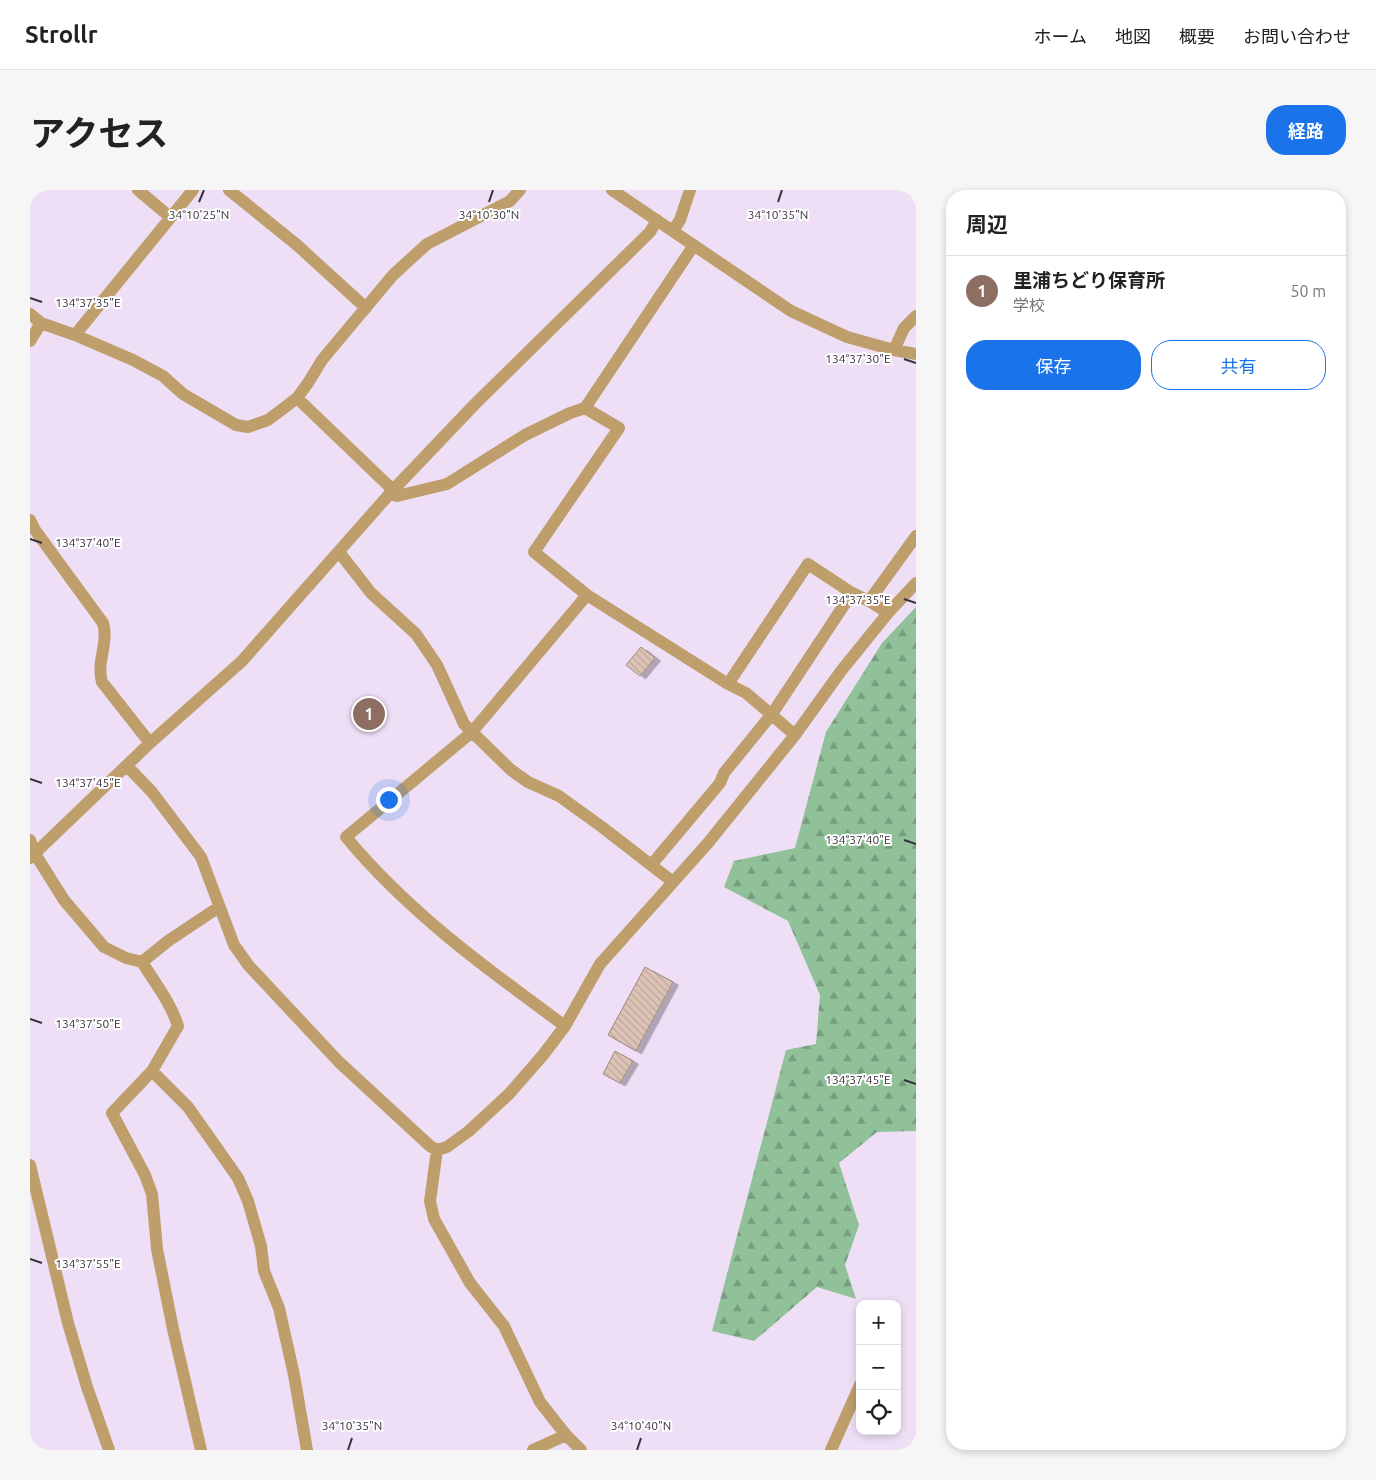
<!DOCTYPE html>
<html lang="ja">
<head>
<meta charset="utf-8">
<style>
  :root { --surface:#fff; --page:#f6f6f6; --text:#222; --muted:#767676; --line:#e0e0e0; --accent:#1a73e8 }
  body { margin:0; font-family:Ubuntu,"Noto Sans JP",sans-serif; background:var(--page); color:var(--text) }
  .controls { position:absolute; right:15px; bottom:15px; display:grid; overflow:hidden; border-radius:10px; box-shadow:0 2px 8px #0003 }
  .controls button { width:45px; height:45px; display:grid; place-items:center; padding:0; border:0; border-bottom:1px solid var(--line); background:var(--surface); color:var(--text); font:25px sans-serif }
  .you { position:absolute; left:358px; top:609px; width:18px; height:18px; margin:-12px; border:4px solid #fff; border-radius:50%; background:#1a73e8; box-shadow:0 0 0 8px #1a73e833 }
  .badge { display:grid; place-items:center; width:32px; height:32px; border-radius:50%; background:var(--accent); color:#fff; font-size:16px; font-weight:700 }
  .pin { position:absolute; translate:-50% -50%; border:2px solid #fff; box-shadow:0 1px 5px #0006 }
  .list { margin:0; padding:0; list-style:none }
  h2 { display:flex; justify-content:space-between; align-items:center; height:65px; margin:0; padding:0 20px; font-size:21px }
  h2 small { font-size:16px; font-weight:400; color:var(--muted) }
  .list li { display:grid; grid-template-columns:32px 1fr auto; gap:15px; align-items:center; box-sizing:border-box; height:70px; padding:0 20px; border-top:1px solid var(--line) }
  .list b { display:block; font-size:19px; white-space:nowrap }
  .list p { margin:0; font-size:16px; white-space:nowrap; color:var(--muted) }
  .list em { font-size:16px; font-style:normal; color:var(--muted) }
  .actions { display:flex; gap:10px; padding:15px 20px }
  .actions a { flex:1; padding:11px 0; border:1px solid var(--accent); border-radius:20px; text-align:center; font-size:18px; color:var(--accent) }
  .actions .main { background:var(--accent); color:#fff }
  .icon { flex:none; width:28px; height:28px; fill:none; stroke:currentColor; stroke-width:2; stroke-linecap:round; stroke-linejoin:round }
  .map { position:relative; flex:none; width:886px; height:1260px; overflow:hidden; border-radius:20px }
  header { display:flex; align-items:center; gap:30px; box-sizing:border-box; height:70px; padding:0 25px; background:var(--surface); border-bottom:1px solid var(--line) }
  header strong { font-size:24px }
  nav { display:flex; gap:28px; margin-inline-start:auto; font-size:18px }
  .intro { display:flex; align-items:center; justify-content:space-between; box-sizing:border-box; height:120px; padding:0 30px }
  h1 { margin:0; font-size:35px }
  .button { padding:12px 22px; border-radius:20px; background:var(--accent); color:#fff; font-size:18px; font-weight:700 }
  main { display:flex; gap:30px; padding:0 30px }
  aside { flex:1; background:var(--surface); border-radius:20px; box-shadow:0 2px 8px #0003 }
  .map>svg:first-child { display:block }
  .forest { fill:url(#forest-firs) }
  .building { fill:url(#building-back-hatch); stroke:#a1887d; filter:url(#shadow) }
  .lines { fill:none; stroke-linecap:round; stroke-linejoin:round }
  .minor { stroke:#be9e6a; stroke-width:12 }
  .ticks { fill:none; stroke:#37313a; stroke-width:2 }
  .ticks-label { font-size:12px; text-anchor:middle; fill:#37313a; stroke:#fff; stroke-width:4; stroke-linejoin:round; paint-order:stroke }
</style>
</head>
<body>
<header>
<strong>Strollr</strong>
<nav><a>ホーム</a><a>地図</a><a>概要</a><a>お問い合わせ</a></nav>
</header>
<div class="intro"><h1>アクセス</h1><a class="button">経路</a></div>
<main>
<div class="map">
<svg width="886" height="1260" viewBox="0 0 886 1260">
  <defs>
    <pattern id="forest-firs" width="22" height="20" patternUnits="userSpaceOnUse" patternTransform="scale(1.25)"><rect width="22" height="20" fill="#90c199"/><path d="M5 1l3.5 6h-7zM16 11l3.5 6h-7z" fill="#769d7e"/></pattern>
    <pattern id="building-back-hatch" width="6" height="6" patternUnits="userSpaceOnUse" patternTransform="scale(1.25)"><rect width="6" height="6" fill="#ddc2b6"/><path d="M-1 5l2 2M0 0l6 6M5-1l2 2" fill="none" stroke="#bea79d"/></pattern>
    <filter id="shadow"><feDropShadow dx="5.5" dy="3" stdDeviation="0" flood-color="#0004"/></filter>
  </defs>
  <rect width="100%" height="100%" fill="#efdff6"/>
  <path class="forest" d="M886,417v524l-39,1 -38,31 20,62 -14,40 11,34 -39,-12 -63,54 -42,-10 74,-281 30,-6 4,-49 -32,-74 -64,-34 10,-26 61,-13 31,-116 56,-89z"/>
  <path class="building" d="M611,457l14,11 -15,18 -14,-11z
    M615,777l28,15 -37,69 -28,-16z
    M585,861l18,10 -13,22 -17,-9z"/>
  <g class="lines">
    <path class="minor" d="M108,0l32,27
      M199,0l68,55 69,63
      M582,0l179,121 56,26 47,13 22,4
      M643,41l7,-11 10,-30
      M0,124l11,9 34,12 58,25 30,16 20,18 53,31 12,2 20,-7 29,-22 11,-15 14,-23 71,-85 34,-31 83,-43 10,-11
      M45,145l118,-145
      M0,151l11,-18
      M864,160l10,-22 12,-12
      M267,208l96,92
      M555,218l34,20 -85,124 53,43 141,89 18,9 49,42
      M359,304l8,2 50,-12 78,-49 45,-22 15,-5 109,-163
      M0,330l5,10 68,93c6,20 -7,39 -1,59l48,61
      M309,362l32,41 45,41 21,31 27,59 8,8 39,38 17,12 31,14 43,31 71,55
      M858,423l-19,-12 47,-65
      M698,494l80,-120 44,29
      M97,576l25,26 49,65 33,88 15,21 90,96 91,84 7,4 10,-3 22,-16 40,-37 34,-39 22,-29 35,-62 108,-121 87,-108 46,-64 47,-58 28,-30
      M0,650l5,14 29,46 40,47 22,11 16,4c13,21 29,41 36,64l-26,45 -40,42 33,62 7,19 5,55 16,80 28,121
      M0,668l120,-115 92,-82 151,-171 82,-86 175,-172 7,-12
      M622,674l68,-81 4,-10 48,-59 80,-121 17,8
      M112,772l26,-21 51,-34
      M535,836c-78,-57 -157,-114 -219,-189l126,-105 115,-137
      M122,881l36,36 50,71 10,23 13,45 3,25 15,37 15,67 13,75
      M407,960l-7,51 4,18 36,64 34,43 36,76 26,33 15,15
      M0,975l38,158 19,64 22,63
      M503,1260l33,-15
      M801,1260l29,-65"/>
  </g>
  <path class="ticks" d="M169,12l5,-12M459,12l4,-12M748,12l4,-12M0,108l12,4M874,169l12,4M0,349l12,4M874,409l12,4M0,589l12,4M874,650l12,4M0,829l12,4M874,890l12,4M0,1069l12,4M318,1260l4,-12M607,1260l4,-12"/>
  <g class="ticks-label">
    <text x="169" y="29">34°10'25"N</text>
    <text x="459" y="29">34°10'30"N</text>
    <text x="748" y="29">34°10'35"N</text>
    <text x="58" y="117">134°37'35"E</text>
    <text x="828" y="173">134°37'30"E</text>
    <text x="58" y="357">134°37'40"E</text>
    <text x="828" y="414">134°37'35"E</text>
    <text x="58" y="597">134°37'45"E</text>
    <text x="828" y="654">134°37'40"E</text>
    <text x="58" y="838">134°37'50"E</text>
    <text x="828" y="894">134°37'45"E</text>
    <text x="58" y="1078">134°37'55"E</text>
    <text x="322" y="1240">34°10'35"N</text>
    <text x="611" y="1240">34°10'40"N</text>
  </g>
</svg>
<div class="controls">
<button>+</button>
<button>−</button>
<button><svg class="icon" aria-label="locate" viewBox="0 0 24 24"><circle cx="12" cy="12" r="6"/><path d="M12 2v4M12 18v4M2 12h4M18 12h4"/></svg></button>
</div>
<div class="you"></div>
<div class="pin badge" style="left:339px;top:524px;background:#8d6e63">1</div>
</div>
<aside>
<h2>周辺<small></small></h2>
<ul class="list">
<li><span class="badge" style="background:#8d6e63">1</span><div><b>里浦ちどり保育所</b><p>学校</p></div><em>50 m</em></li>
</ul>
<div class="actions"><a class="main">保存</a><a>共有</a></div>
</aside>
</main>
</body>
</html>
